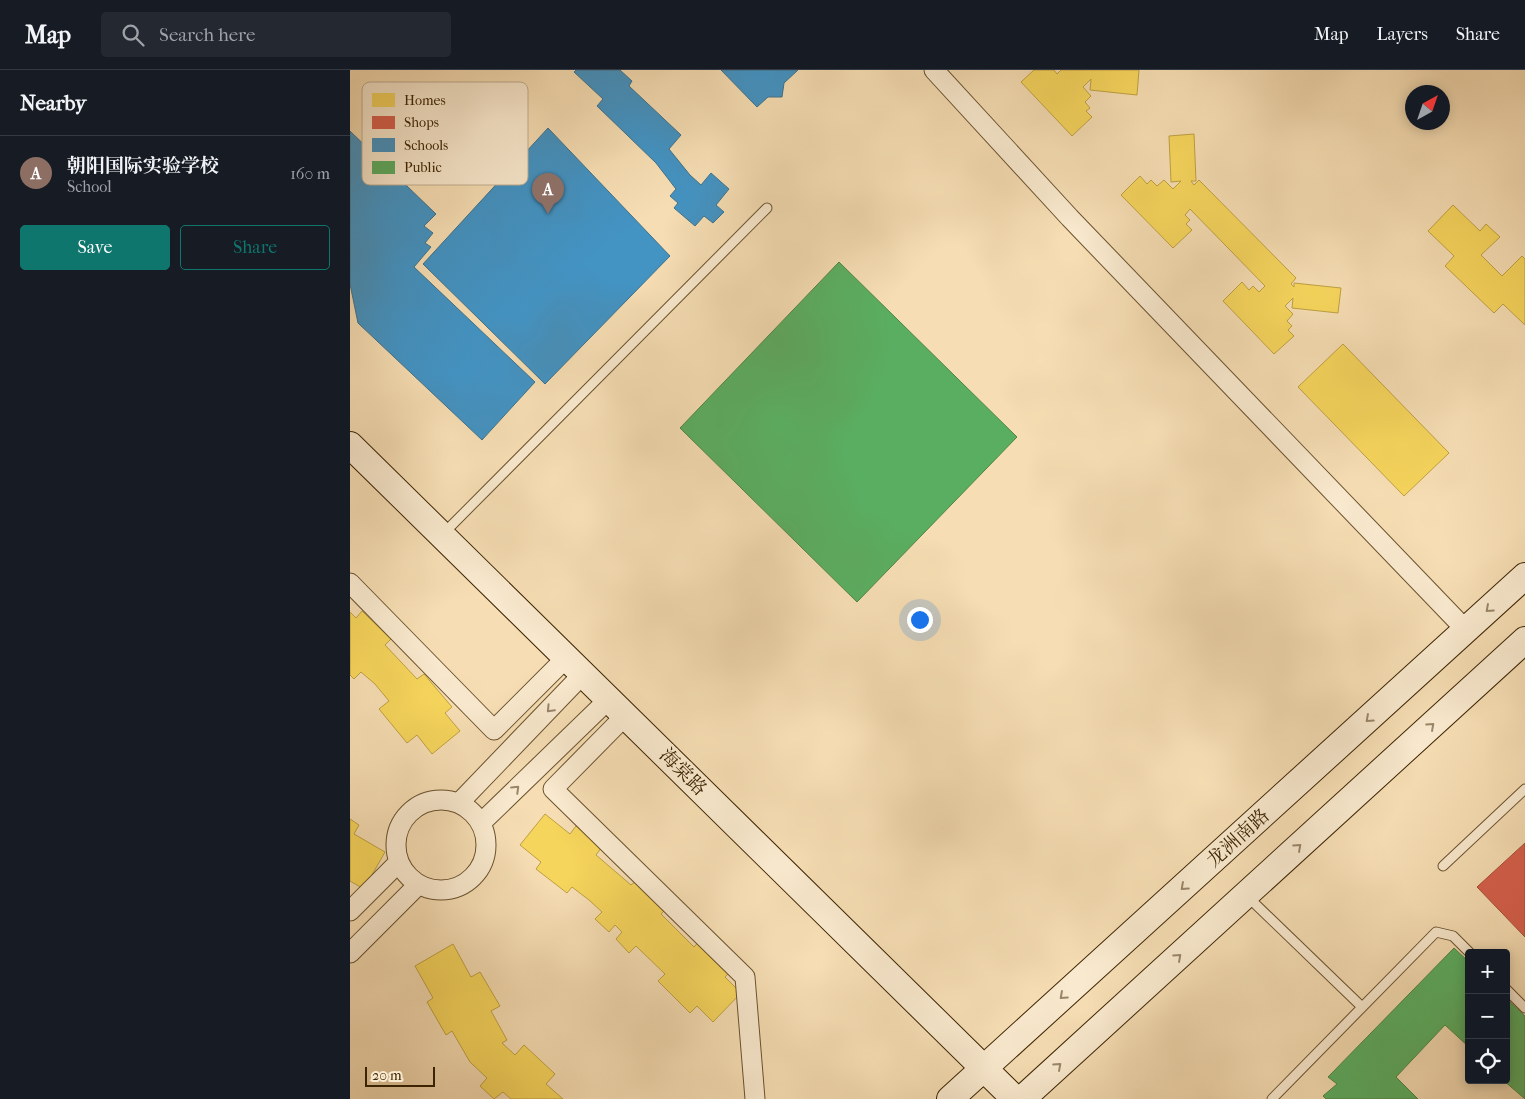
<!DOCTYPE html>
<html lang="en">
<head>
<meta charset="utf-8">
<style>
  :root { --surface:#171b24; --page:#242831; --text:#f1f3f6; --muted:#9ea1a6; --line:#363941; --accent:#0f766e }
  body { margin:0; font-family:"IM FELL French Canon","Noto Serif SC",serif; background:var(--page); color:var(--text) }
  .controls { position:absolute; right:15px; bottom:15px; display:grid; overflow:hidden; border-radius:5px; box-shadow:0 2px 12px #0003 }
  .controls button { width:45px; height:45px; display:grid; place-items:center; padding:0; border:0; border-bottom:1px solid var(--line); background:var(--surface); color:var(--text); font:25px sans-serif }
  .compass { position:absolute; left:1055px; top:15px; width:45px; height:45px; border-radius:50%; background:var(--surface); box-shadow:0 2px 12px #0003; rotate:40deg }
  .scale { position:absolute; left:15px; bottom:12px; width:70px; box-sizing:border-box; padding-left:5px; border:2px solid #3c2402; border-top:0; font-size:14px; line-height:18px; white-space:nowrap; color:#3c2402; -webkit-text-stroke:4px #f9e9ce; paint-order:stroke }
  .you { position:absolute; left:569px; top:549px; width:18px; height:18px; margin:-12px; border:4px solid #fff; border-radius:50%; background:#1a73e8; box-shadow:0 0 0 8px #1a73e833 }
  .badge { display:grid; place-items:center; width:32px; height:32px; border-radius:50%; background:var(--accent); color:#fff; font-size:16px; font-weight:700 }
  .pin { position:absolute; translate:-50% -41px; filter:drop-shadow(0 1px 2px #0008) }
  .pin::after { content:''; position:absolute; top:26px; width:18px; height:15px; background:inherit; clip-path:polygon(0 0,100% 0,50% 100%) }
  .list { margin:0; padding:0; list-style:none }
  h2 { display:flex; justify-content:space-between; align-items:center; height:65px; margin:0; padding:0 20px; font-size:21px }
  h2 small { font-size:16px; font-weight:400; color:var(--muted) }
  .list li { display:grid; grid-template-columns:32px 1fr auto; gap:15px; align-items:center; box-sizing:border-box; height:75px; padding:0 20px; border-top:1px solid var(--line) }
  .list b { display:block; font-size:19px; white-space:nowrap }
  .list p { margin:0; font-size:16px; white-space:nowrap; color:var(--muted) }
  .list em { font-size:16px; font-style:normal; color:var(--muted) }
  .actions { display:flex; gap:10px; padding:15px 20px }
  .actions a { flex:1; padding:11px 0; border:1px solid var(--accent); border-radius:5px; text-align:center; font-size:18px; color:var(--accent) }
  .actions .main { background:var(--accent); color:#fff }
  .icon { flex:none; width:28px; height:28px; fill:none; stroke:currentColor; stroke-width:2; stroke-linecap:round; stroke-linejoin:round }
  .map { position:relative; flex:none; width:1175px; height:1029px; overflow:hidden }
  header { display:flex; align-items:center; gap:30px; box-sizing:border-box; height:70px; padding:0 25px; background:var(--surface); border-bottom:1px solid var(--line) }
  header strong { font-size:24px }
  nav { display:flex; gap:28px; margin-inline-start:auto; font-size:18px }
  .search { width:350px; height:45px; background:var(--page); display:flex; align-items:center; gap:12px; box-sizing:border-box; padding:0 18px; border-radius:5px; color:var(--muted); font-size:19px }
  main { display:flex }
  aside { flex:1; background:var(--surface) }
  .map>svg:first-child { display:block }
  .homes { fill:#f6d55c; stroke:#bea041 }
  .shops { fill:#d6604d; stroke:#a84e36 }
  .schools { fill:#4393c3; stroke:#417289 }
  .public { fill:#5aae61; stroke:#518544 }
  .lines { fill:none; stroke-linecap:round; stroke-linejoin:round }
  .lane-casing { stroke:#6a522e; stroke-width:11 }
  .street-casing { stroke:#6a522e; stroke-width:21 }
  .secondary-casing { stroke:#3c2402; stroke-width:28 }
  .lane { stroke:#f9e9ce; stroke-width:9 }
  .street { stroke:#f9e9ce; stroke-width:19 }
  .secondary { stroke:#f9e9ce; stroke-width:26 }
  .oneway { stroke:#9a8668 }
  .labels { text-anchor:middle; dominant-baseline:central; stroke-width:5; stroke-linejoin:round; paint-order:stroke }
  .street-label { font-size:19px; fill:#3c2402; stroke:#f9e9ce }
  .key { fill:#f9e9ce; stroke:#c0ae91; stroke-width:1 }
  .key-label { font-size:14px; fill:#3c2402 }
</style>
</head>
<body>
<header>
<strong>Map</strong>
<div class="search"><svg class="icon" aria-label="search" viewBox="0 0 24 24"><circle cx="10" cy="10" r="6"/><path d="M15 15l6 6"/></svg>Search here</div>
<nav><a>Map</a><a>Layers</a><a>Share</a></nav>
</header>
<main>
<aside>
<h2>Nearby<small></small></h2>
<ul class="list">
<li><span class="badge" style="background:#8d6e63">A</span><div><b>朝阳国际实验学校</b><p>School</p></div><em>160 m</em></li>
</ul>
<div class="actions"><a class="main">Save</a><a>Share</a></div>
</aside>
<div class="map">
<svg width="1175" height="1029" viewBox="0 0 1175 1029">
  <rect width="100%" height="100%" fill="#f6ddb3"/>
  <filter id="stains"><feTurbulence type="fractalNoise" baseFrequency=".004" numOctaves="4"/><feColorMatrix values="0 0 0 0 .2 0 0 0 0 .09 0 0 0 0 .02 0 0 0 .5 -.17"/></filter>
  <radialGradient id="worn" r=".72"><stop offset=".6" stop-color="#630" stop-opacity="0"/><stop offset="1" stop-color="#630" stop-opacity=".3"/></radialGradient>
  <path class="homes" d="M684,0h20l3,4 4,-4h78l-2,25 -47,-5 1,-11 -8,8 8,9 -6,6 5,6 -4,3 6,6 -20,19 -51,-54z
    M844,64l2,47h-5l3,4 5,-5 97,98 -5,6 3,3v-4l47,5 -3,25 -46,-5 1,-10 -8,8 8,8 -6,7 5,5 -4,4 6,6 -20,18 -51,-53 19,-19 7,8 4,-4 6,6 6,-6 -75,-77 -5,6 5,5 -4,4 6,6 -19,18 -52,-53 19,-19 7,8 4,-4 6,6 7,-6 9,9 8,-8 -10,1 -2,-46z
    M1103,135l27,26 6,-7 14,13 -19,18 21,21 20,-20 3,3v66l-22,-21 -9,9 -49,-47 9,-10 -26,-25z
    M993,274l106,109 -45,43 -106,-109z
    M12,541l29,28 -6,6 32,34 7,-5 28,33 -7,6 15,18 -28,23 -15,-19 -10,8 -28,-34 10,-8 -14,-17 -14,-12 -7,7 -4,-4v-63l6,6z
    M195,744l25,20 6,-8 26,21 -6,8 35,30 8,-7 29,29 -7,7 33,33 7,-8 31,31 -7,7 16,16 -28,29 -16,-16 -7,7 -32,-32 7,-7 -29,-28 -7,7 -13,-14 6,-7 -7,-7 -6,7 -14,-13 7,-7 -13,-12 -17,-13 -5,6 -31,-24 5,-7 -21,-17z
    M0,749l9,6 -5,9 31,18 -21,37 -14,-8z
    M103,874l18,33 9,-5 20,34 -9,5 16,29 -5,3 13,12 9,-10 31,29 -9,10 17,15h-52l-8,-7 -9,7 -14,-13 7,-8 -17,-16 -18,-31 -6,4 -19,-33 6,-4 -18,-32z"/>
  <path class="shops" d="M1175,773v94l-48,-50z"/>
  <path class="schools" d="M226,0h44l12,11 -3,5 52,49 -12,14 21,26 11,10 10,-12 18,16 -13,16 8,7 -11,11 -9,-7 -9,10 -21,-18 4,-5 -8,-7 6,-7 -20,-26 -59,-57 6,-7 -29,-27z
    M371,0h77l-14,13 -2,14h-14l-11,10z
    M198,58l122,128 -125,128 -122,-120z
    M0,61l86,83 -12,12 9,7 -8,10 6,4 -17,20 121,115 -53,58 -124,-117 -8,-39z"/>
  <path class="public" d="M489,192l178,175 -160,165 -177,-174z
    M1104,878l15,14v85l-24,-22 -49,52 22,22h-92l-3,-3 14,-12 -9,-7z
    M1156,928l19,18v83l-22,-19h3z"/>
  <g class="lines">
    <defs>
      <path id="lane" d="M93,464l324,-326
        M1093,796l82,-77
        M898,827l113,109
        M1156,919l19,19
        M922,1029l164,-167 17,4 17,17"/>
      <path id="street" d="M584,0l136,148 396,412
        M0,513l144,147 72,-72
        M275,646l-72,73 192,188 10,122
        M46 775a45 45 0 1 1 90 0a45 45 0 1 1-90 0Z
        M109,733l124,-129
        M131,753l128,-124
        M0,841l49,-49
        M0,883l68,-68"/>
      <path id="secondary" d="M0,375l665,654
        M600,1029l575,-523
        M672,1029l503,-459"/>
    </defs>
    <use href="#lane" class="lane-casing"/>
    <use href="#street" class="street-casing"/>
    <use href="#secondary" class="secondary-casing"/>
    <use href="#lane" class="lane"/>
    <use href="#street" class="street"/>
    <use href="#secondary" class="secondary"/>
  </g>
  <defs><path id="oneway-chevron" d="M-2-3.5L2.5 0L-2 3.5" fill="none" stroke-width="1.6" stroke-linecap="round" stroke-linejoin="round" transform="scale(1.25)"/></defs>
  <g class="oneway">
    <use href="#oneway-chevron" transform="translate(1139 539) rotate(138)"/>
    <use href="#oneway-chevron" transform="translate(200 639) rotate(134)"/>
    <use href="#oneway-chevron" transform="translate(1019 649) rotate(138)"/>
    <use href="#oneway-chevron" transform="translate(1081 656) rotate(-42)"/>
    <use href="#oneway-chevron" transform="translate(166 719) rotate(-44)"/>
    <use href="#oneway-chevron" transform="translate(948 777) rotate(-42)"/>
    <use href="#oneway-chevron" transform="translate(834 817) rotate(138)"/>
    <use href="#oneway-chevron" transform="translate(828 887) rotate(-42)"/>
    <use href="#oneway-chevron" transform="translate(713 926) rotate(138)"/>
    <use href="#oneway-chevron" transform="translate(708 996) rotate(-42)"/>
  </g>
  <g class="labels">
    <g class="street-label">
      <text transform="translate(333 702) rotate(45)">海棠路</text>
      <text transform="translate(888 768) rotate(-42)">龙洲南路</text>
    </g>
  </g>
  <rect x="12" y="12" width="166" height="103" rx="8" class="key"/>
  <rect x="22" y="23" width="23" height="14" fill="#f6d55c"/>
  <rect x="22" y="46" width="23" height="13" fill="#d6604d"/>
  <rect x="22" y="68" width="23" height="14" fill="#4393c3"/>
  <rect x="22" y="91" width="23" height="13" fill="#5aae61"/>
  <g class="key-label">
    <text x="54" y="35">Homes</text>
    <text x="54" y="57">Shops</text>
    <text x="54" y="80">Schools</text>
    <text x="54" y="102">Public</text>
  </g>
  <rect width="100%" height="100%" filter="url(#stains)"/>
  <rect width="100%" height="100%" fill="url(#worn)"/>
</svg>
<div class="controls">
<button>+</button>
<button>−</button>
<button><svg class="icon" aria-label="locate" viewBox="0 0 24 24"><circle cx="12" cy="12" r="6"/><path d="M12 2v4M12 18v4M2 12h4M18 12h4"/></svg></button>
</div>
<svg class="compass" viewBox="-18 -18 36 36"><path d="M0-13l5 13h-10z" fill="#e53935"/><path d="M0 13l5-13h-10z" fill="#9ea1a6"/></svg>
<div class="scale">20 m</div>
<div class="you"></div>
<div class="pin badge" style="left:198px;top:144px;background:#8d6e63">A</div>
</div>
</main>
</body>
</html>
